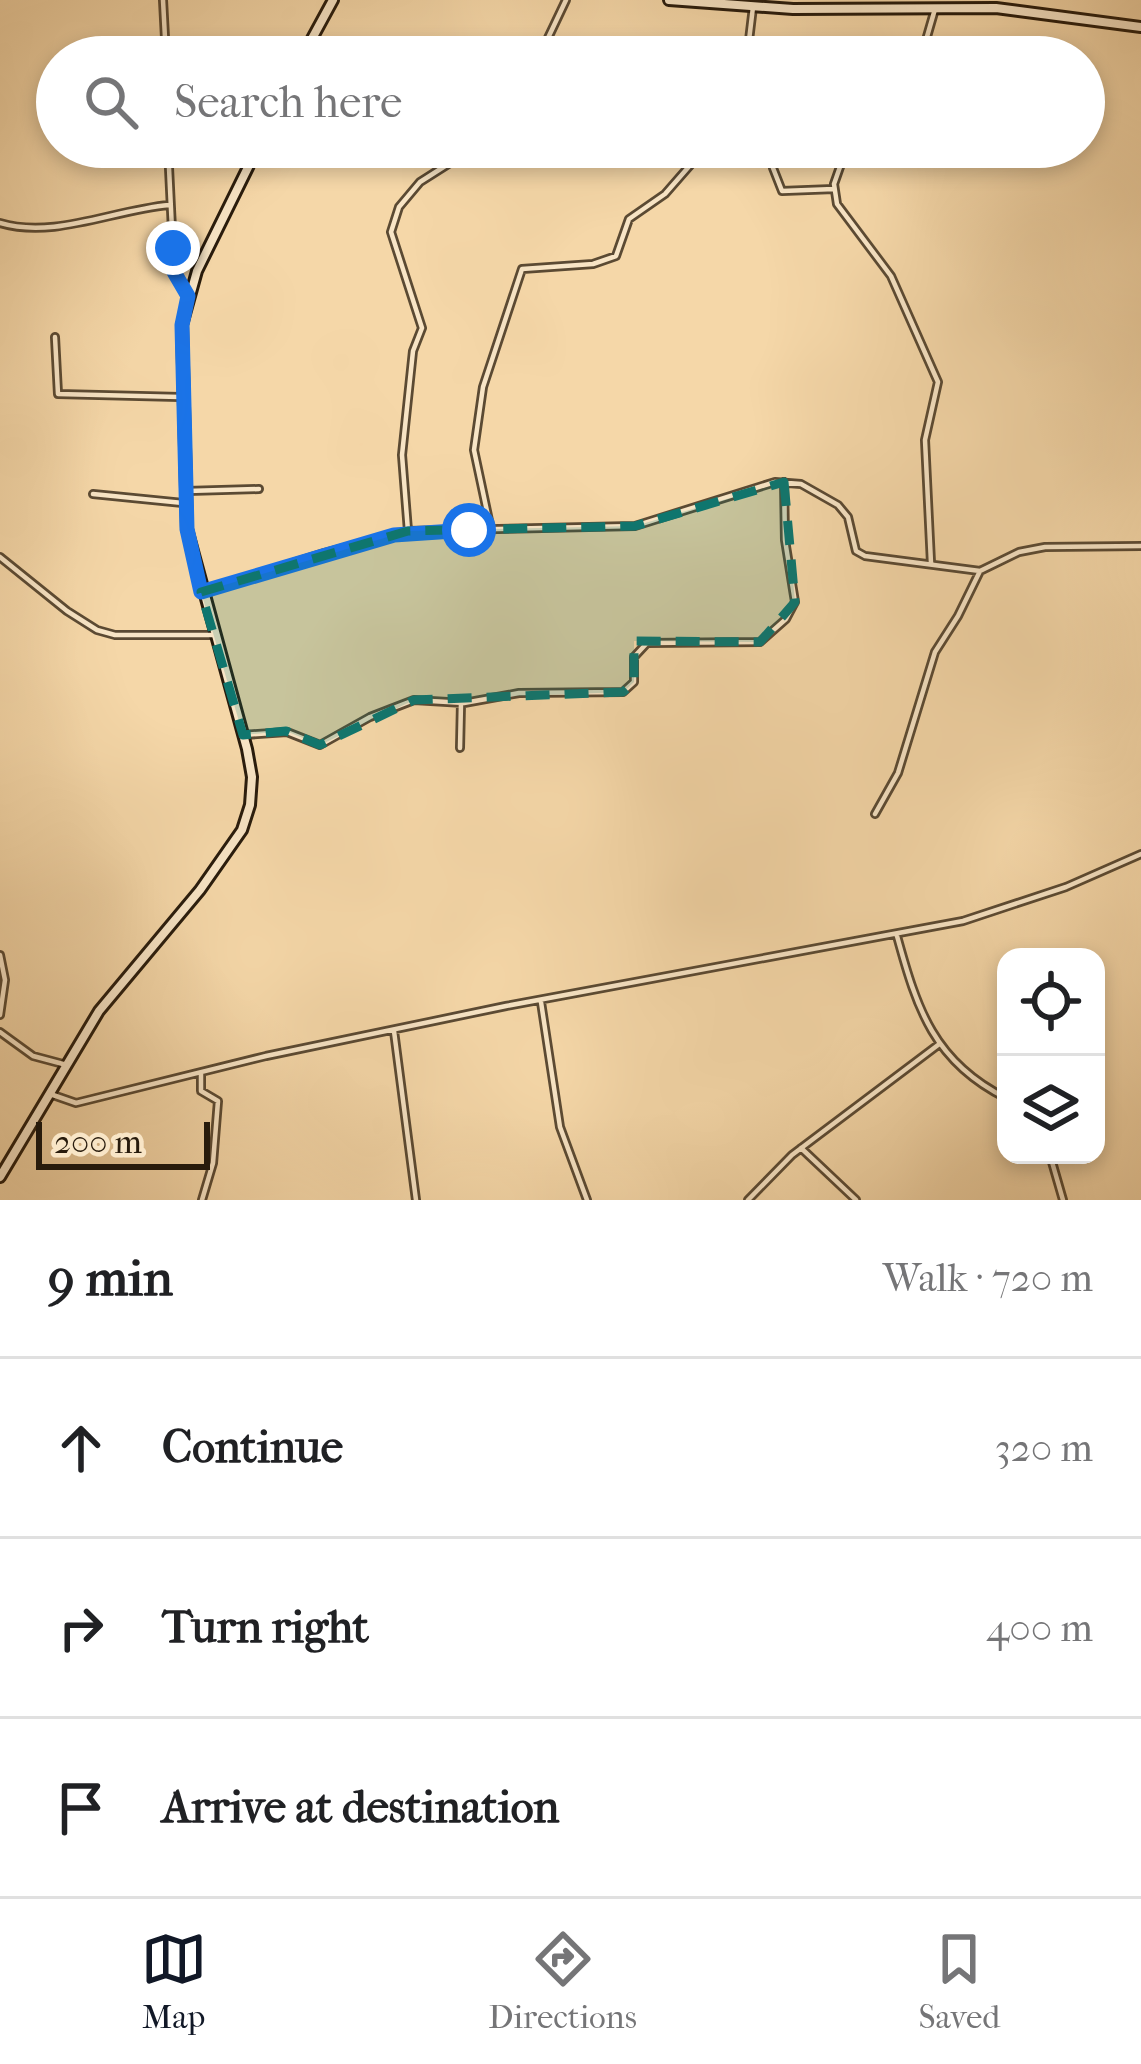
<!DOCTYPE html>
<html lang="en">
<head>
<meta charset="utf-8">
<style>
  :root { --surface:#fff; --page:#f6f6f6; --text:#202124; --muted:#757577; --line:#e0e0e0; --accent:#111827 }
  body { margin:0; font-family:"IM FELL French Canon",serif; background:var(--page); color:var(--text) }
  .controls { position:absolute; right:36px; bottom:36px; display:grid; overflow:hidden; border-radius:24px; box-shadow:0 6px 18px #0003 }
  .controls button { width:108px; height:108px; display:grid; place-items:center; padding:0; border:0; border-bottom:3px solid var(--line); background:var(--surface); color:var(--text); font:60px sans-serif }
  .scale { position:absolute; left:36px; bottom:30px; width:174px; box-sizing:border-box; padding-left:12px; border:6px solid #281b0c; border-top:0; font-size:33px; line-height:42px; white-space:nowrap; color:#281b0c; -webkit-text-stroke:9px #f8e5c6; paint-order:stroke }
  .stop { position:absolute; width:36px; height:36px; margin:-27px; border:9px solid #1a73e8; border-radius:50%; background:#fff }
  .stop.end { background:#1a73e8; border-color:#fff; box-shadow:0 3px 12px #0008 }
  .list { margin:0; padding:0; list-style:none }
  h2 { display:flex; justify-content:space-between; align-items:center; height:156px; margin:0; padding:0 48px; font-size:51px }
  h2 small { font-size:39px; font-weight:400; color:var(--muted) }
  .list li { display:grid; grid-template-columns:78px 1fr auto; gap:36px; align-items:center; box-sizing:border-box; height:180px; padding:0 48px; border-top:3px solid var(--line) }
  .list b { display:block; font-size:45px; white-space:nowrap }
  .list em { font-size:39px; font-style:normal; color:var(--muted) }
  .icon { flex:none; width:66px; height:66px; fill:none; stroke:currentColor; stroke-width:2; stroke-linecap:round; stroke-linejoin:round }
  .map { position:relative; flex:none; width:1141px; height:1200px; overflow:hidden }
  .search { position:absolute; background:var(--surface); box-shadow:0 6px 18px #0003; left:36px; right:36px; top:36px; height:132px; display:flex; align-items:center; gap:30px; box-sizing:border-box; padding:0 42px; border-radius:66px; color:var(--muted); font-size:45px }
  .sheet { height:696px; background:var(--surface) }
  nav { display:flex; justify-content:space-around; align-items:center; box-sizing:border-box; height:168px; border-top:3px solid var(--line); background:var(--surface); font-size:33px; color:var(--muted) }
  nav a { display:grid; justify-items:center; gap:6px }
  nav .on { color:var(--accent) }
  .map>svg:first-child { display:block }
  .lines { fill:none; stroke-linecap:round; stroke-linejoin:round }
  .minor-casing { stroke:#5b4a33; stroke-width:10 }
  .secondary-casing { stroke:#281b0c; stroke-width:14 }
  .minor { stroke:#f8e5c6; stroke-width:4.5 }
  .secondary { stroke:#f8e5c6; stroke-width:8 }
  .route { stroke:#1a73e8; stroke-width:15 }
  .marked { fill:#0f766e; fill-opacity:0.2; stroke:#0f766e; stroke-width:9; stroke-dasharray:24 15; stroke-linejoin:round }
</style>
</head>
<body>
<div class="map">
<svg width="1141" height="1200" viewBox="0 0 1141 1200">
  <rect width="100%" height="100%" fill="#f5d7a8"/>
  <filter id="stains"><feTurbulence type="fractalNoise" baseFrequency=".00167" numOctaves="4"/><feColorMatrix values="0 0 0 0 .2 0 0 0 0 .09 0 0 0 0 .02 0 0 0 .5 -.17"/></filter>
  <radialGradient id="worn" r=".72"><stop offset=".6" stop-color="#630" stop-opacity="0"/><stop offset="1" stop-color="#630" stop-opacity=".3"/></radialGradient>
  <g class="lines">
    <defs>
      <path id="minor" d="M163,0l3,57
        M539,57l27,-57
        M747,57l6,-50
        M917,57l7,-10 11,-38
        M168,147l6,124 15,25
        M847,147l-13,37 3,20 54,72 47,106 -13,58 6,123
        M773,168l9,23 52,-2
        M0,223c54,16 113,-13 169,-18
        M55,337l3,57 122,3
        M187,491l72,-2
        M93,494l90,9
        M491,530l-17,-80 9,-63 39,-118 71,-5 23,-8 13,-37 36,-25 41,-47
        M408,531l-6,-76 11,-104 9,-23 -31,-96 8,-25 21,-25 55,-35
        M0,557l67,54 30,19 18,5h98
        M207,590l117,-37 84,-22 227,-5 140,-44 26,2 37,21 10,12 8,34 9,5 115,15 39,-19 26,-5 96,-1
        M243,735l44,-3 33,13 50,-28 44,-17 50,3 55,-10 104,-1 11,-10v-25l13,-14 113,-1 26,-23 9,-17 -10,-62 -1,-58
        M460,748l1,-45
        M875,814l23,-41 37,-121 23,-36 22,-45
        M897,936c20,73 37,126 109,162
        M0,955l5,25 -5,35
        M541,1002l19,125 27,73
        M394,1031l22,169
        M0,1032l33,24 30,8
        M201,1074v17l17,10 -5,62 -11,37
        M53,1095l23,8 190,-47 240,-50 457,-85 103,-34 75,-33
        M801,1148l55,52
        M1050,1155l13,45
        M748,1200l44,-45 146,-110"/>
      <path id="secondary" d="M669,0l124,9 203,-1 145,19
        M302,57l31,-57
        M0,1177l99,-166 101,-121 42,-60 8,-25 2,-28 -5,-28 -60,-220 -5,-204 15,-54 61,-124"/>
    </defs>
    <use href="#minor" class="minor-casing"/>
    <use href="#secondary" class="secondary-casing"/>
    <use href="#minor" class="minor"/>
    <use href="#secondary" class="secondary"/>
  </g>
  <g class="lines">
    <path class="route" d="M173,248l1,24 14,24 -6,29 5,204 14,63 193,-57 75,-5"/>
  </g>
  <path class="marked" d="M784,482l11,120 -35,40 -126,-1v41l-11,10 -209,8 -94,45 -34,-14 -43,4 -42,-143 207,-61 227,-5z"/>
  <rect width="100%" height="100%" filter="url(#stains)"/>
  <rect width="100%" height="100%" fill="url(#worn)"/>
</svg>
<div class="controls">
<button><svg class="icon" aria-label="locate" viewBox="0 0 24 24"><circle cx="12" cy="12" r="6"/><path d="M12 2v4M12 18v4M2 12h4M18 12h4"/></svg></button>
<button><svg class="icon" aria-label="layers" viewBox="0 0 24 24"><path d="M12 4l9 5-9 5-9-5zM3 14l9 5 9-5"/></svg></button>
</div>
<div class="scale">200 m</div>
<div class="stop" style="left:469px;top:530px"></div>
<div class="stop end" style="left:173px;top:248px"></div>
<div class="search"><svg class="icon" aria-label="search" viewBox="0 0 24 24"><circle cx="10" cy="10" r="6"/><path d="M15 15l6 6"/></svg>Search here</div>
</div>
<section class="sheet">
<h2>9 min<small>Walk · 720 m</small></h2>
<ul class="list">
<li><svg class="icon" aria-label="ahead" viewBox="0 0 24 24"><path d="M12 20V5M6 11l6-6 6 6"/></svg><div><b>Continue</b></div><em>320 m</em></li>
<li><svg class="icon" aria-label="right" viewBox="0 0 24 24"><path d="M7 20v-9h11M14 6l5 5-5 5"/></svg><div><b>Turn right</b></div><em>400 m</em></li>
<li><svg class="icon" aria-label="arrive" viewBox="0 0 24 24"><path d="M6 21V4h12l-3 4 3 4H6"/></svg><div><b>Arrive at destination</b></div></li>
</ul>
</section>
<nav>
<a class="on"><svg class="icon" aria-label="map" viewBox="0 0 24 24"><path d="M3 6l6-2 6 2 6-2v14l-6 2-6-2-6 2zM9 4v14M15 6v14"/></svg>Map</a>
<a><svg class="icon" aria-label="directions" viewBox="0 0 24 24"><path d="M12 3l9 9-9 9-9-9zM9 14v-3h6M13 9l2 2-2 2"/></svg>Directions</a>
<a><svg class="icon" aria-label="saved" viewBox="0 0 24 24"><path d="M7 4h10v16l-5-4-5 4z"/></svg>Saved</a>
</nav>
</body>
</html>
